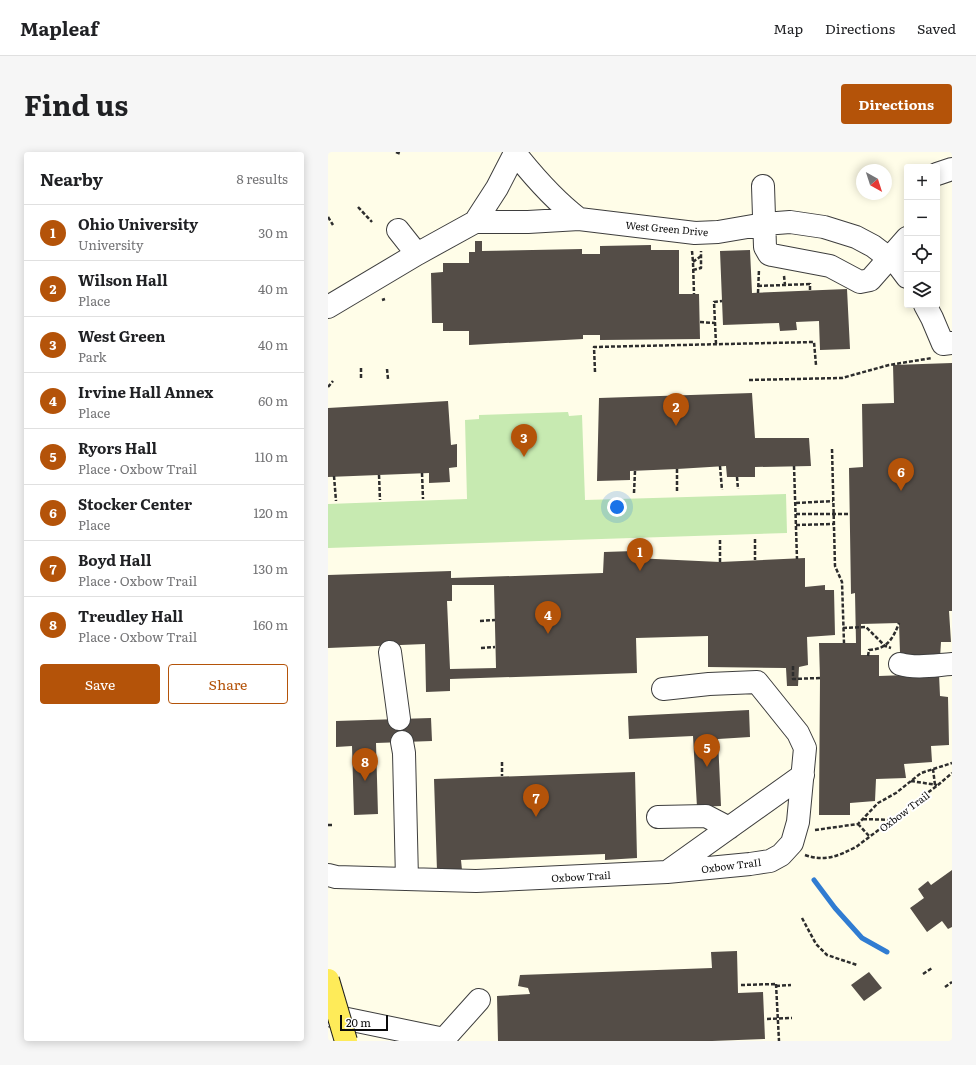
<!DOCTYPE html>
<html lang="en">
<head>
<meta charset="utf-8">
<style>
  :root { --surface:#fff; --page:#f6f6f6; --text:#202124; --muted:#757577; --line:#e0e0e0; --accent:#b45309 }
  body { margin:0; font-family:Literata,serif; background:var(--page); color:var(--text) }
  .controls { position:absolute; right:12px; top:12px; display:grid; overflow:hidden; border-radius:4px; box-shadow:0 2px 10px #0003 }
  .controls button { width:36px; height:36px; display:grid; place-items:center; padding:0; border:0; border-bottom:1px solid var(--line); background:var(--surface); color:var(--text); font:20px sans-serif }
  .compass { position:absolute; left:528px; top:12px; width:36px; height:36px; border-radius:50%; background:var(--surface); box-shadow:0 2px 10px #0003; rotate:141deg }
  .scale { position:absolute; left:12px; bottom:10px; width:48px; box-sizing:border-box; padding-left:4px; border:2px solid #0b0b0b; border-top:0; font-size:11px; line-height:14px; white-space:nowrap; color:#0b0b0b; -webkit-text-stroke:3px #fff; paint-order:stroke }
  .you { position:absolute; left:289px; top:355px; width:14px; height:14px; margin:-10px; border:3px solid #fff; border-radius:50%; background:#1a73e8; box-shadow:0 0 0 6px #1a73e833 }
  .badge { display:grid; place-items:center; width:26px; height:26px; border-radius:50%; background:var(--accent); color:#fff; font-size:13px; font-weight:700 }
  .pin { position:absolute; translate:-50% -33px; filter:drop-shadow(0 1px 2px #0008) }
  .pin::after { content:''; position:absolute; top:21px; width:14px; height:12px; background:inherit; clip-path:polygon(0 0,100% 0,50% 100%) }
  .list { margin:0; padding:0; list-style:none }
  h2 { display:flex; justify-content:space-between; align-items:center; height:52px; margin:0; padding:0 16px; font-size:17px }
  h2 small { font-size:13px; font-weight:400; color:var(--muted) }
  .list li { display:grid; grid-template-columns:26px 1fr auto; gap:12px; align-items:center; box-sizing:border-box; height:56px; padding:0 16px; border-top:1px solid var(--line) }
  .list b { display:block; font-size:15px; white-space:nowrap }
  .list p { margin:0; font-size:13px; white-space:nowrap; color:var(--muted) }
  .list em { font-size:13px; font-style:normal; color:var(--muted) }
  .actions { display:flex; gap:8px; padding:12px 16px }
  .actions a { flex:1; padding:9px 0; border:1px solid var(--accent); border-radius:4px; text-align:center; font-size:14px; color:var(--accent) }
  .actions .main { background:var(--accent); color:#fff }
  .icon { flex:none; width:22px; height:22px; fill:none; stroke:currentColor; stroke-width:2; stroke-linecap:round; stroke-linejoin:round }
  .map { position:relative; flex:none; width:624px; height:889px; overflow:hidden; border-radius:4px }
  header { display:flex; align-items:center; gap:24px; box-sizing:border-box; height:56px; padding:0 20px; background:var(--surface); border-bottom:1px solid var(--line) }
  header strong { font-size:19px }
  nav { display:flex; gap:22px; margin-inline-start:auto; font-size:14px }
  .intro { display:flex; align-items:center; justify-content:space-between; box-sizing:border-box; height:96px; padding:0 24px }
  h1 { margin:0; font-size:28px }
  .button { padding:10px 18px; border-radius:4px; background:var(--accent); color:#fff; font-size:14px; font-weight:700 }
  main { display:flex; gap:24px; padding:0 24px }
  aside { flex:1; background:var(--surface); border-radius:4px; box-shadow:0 2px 10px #0003 }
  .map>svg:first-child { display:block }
  .green { fill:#c7eab1 }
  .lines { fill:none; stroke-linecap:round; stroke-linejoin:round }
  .stream { stroke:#307cd2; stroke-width:5 }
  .building { fill:#544d47; fill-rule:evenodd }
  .minor-casing { stroke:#3e3e3e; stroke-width:24 }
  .path { stroke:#2d2d2d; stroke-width:2.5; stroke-dasharray:4 2; stroke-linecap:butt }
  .minor { stroke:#fff; stroke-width:22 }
  .major-bridge-casing { stroke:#1c1c1c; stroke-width:24; stroke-linecap:butt }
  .path-bridge { stroke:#2d2d2d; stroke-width:2.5; stroke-dasharray:4 2; stroke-linecap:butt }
  .major-bridge { stroke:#feeb59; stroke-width:22 }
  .labels { text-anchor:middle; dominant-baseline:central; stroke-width:4; stroke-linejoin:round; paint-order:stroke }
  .street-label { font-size:10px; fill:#0b0b0b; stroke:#fff }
</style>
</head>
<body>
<header>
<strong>Mapleaf</strong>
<nav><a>Map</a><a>Directions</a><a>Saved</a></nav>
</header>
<div class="intro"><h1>Find us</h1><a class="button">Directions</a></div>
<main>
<aside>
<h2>Nearby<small>8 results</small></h2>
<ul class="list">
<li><span class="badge">1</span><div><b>Ohio University</b><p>University</p></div><em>30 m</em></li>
<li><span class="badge">2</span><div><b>Wilson Hall</b><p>Place</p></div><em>40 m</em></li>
<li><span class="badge">3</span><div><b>West Green</b><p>Park</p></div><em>40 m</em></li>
<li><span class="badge">4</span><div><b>Irvine Hall Annex</b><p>Place</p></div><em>60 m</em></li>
<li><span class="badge">5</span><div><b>Ryors Hall</b><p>Place · Oxbow Trail</p></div><em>110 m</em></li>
<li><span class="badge">6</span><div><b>Stocker Center</b><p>Place</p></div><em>120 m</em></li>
<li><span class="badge">7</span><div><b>Boyd Hall</b><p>Place · Oxbow Trail</p></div><em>130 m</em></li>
<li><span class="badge">8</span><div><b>Treudley Hall</b><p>Place · Oxbow Trail</p></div><em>160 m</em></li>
</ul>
<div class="actions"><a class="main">Save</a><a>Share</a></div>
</aside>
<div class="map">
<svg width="624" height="889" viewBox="0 0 624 889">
  <rect width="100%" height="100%" fill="#fffde8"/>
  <path class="green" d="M240,260l1,4 13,-1 3,85 201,-6 1,39 -459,15v-44l139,-5 -2,-79 14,-1v-4z"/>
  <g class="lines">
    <path class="stream" d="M486,728l21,28 27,30 25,14"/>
  </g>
  <path class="building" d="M147,89h7v10l100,-2v5h18v-8l51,-1v5h28v44h20l1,45 -100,1v-5h-17v4l-114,6v-14h-26v-8h-11l-1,-50 12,-1v-9h26v-11h6z
    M422,98l2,43 95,-4 3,60 -30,1 -1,-29 -23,1 1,8 -17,1 -1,-8 -56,2 -3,-74z
    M624,211v248h-3l2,31h-10l-2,32 1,22 8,1 1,48 -18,1 1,16 -28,2 2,14 -30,1 -1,22 -25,2v12h-31l1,-137 -1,-35h37l-1,-50 -4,1 -2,-126 14,-1 -1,-63 32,-1 -1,-38zM571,471l1,30 6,22 -27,1v-21h-18v-31z
    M424,241l3,45h54l2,28 -56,1v10h-28l-1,-11 -49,3 -47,2v9l-33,1 2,-83z
    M120,249l3,44 6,-1v23l-8,1 1,14 -21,1v-10l-101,4v-69z
    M306,399v7l86,4 85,-4v29l20,-2v5h9l1,45 -28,2 1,28 -9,2 -1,19h-11l-1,-18 -78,-1v-31l-72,2 1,35 -187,6v12l-24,1 -1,-48 -97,4v-73l123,-4v7l152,-5 1,-21zM124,433h42l2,83 -46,1 -3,-68h5z
    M421,558l1,27 -32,2 3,67 -24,1 -4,-71 -64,3 -1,-23z
    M103,566l1,23 -56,2 2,71 -24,1 -2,-69 -16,1v-26z
    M307,620l2,86 -32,2v-6l-144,6 1,10 -25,1 -3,-92z
    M624,718v57l-4,2 -6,-8 -15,11 -17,-24 14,-10 -6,-9 10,-8 3,4z
    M409,799l1,42 25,-1 2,47 -53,2h-214l-1,-45 33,-2 -2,-6 -10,-2 2,-11 192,-7 -1,-16z
    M541,820l13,16 -18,13 -13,-16z"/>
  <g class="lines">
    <defs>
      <path id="minor" d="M609,22l15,-5
        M435,34l2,61 4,7 3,1 58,11 30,16 10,-2 37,-42
        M147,70l22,-34 18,-35c19,24 39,47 64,66
        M70,78l19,24
        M597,153l7,13 11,26 9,-1
        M0,155l89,-53 58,-32h53l51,-3 116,14 23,-1 46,-8 26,-2 34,5 32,10 17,9 25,19 9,12
        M62,500l9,67
        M572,512c16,5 36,1 52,0
        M74,590l2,11 3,126
        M330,665l48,-1 23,12
        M339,720l136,-97
        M0,723l8,2 140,4 191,-9 83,-8 20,-3 11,-6 11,-12 6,-21 7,-74 -7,-15 -41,-51 -48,2 -46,5
        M0,863l116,24 35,-39"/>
    </defs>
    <use href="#minor" class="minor-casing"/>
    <path class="path" d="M68,0l5,2
      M30,55l14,15
      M0,65l5,8
      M364,99l1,11 1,32
      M365,110l8,-6
      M365,118l8,-2v-17
      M456,124l1,9
      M430,134l52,-2
      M482,138v-7
      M430,141l1,-24
      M54,148l3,-1
      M372,170l15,1
      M388,192l-2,-42 8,-1
      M33,216v12
      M59,217l1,10
      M267,220l-1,-25 220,-5 2,23
      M421,228l93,-2 47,-13 43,-7
      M0,235l5,-6
      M504,297l3,117 7,16 2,61
      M392,314l2,24
      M466,314l3,93
      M349,317v22
      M94,321l1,26
      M51,323l1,25
      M6,324l2,25
      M409,325l1,12
      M306,341l1,-22
      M468,351l37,-2
      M468,373l38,-1
      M427,387v21
      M392,388v22
      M308,390l2,15
      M152,469l15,-1
      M515,476l23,-1 19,19 6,2
      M153,496l14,-1
      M540,504l1,-6c18,-1 24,-11 30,-27
      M465,514v13l27,-1
      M174,610v14
      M605,617l2,16
      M583,629l26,4
      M535,667l29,1
      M530,672l12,13
      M0,673h5
      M487,678l43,-6 20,-21 18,-10 25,-20 31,-10
      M477,703c20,7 33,1 51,-8l82,-62 14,-12
      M474,766l14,26 11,11 30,10
      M595,822l9,-6
      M448,832l3,57
      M413,833l35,-1
      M448,834l15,-1
      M617,835l7,-5
      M439,867l25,-1"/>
    <use href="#minor" class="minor"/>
    <defs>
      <path id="major-bridge" d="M0,828l18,61"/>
    </defs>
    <use href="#major-bridge" class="major-bridge-casing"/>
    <path class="path-bridge" d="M468,362h54"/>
    <use href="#major-bridge" class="major-bridge"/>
  </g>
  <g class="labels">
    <g class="street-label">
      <text transform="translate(339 76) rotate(5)">West Green Drive</text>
      <text transform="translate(576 659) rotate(-37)">Oxbow Trail</text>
      <text transform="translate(403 713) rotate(-7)">Oxbow TraIl</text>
      <text transform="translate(253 724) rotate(-3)">Oxbow Trail</text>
    </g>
  </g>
</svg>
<div class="controls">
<button>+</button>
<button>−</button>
<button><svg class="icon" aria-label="locate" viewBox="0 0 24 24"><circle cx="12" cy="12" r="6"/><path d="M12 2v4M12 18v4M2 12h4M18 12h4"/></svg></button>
<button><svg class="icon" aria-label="layers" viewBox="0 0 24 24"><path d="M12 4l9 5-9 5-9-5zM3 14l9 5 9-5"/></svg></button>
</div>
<svg class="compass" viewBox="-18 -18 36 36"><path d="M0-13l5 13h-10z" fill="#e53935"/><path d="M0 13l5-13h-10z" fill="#757577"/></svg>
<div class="scale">20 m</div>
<div class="you"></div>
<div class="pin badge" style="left:312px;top:419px">1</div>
<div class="pin badge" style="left:348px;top:274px">2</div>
<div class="pin badge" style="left:196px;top:305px">3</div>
<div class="pin badge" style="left:220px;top:482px">4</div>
<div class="pin badge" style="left:379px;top:615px">5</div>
<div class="pin badge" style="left:573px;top:339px">6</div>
<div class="pin badge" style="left:208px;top:665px">7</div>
<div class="pin badge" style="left:37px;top:629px">8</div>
</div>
</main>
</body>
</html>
